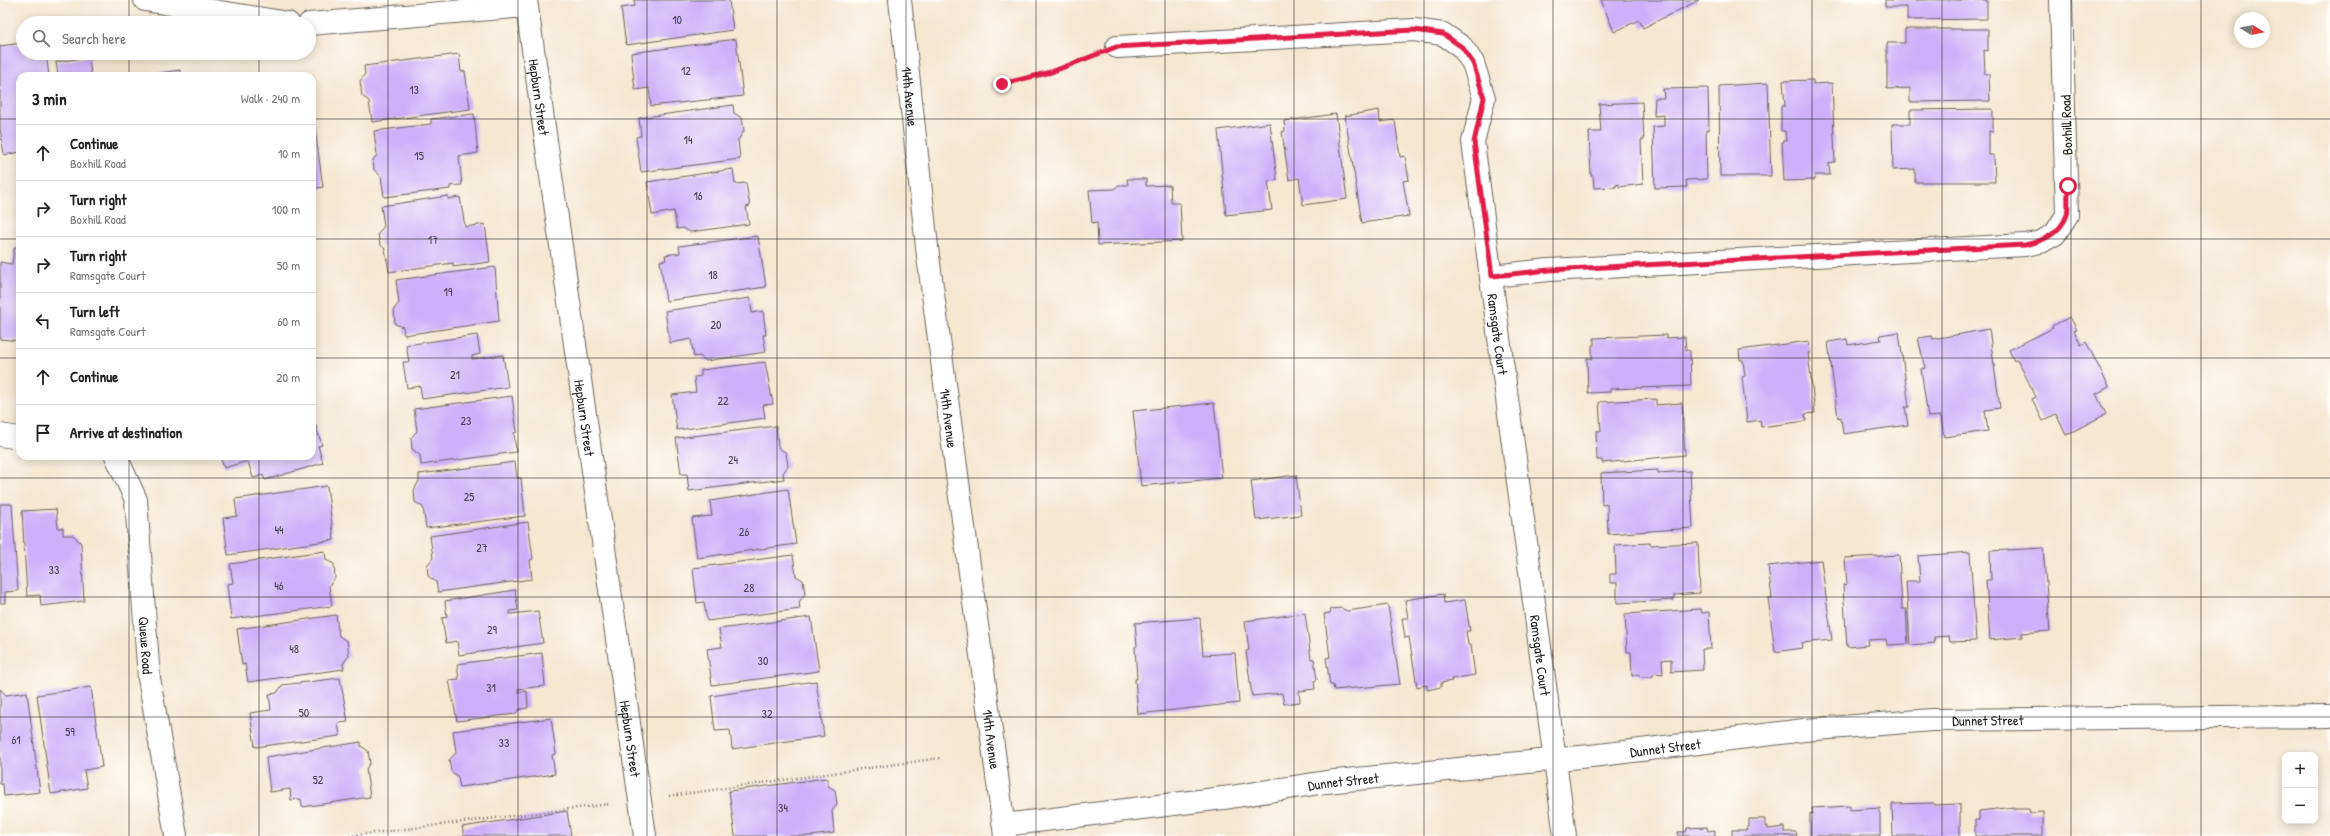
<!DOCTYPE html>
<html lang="en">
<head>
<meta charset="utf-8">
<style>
  :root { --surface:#fff; --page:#f2f2f2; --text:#222; --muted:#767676; --line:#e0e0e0 }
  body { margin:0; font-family:"Patrick Hand",sans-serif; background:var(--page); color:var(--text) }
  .controls { position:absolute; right:12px; bottom:12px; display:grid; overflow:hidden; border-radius:8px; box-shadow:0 2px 10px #0003 }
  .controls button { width:36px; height:36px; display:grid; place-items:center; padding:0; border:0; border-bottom:1px solid var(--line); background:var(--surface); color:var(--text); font:20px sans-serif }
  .compass { position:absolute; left:2234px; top:12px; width:36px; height:36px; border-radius:50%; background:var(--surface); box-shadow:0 2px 10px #0003; rotate:100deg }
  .stop { position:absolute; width:12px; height:12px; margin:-9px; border:3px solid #e11d48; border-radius:50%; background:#fff }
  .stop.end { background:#e11d48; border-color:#fff; box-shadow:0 1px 4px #0008 }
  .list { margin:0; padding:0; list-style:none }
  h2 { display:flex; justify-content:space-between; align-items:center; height:52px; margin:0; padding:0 16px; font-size:17px }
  h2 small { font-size:13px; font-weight:400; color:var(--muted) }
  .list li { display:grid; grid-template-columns:26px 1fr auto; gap:12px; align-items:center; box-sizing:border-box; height:56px; padding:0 16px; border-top:1px solid var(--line) }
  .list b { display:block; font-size:15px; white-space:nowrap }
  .list p { margin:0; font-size:13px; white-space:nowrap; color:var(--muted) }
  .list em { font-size:13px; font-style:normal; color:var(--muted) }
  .icon { flex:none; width:22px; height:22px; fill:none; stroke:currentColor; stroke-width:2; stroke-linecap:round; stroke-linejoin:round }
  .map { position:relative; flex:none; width:2330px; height:836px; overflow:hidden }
  .search { position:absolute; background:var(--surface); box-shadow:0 2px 10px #0003; left:16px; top:16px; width:300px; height:44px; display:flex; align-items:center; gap:10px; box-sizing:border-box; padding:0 14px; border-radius:22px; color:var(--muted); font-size:15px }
  .panel { position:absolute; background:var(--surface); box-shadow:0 2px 10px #0003; left:16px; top:72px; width:300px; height:388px; border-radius:12px }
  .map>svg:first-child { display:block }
  .building { fill:#cdb0fa }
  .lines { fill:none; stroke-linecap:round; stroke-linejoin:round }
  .minor-casing { stroke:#68635b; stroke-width:24 }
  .primary-casing { stroke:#68635b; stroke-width:24 }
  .path { stroke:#68635b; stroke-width:2.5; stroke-dasharray:1 3; stroke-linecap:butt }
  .minor { stroke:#fff; stroke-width:22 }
  .primary { stroke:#fff; stroke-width:22 }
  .route { stroke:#e11d48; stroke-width:5 }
  .grid { fill:none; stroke:#1c1c1c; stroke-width:1; stroke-opacity:0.55 }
  .labels { text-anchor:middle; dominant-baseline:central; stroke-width:3; stroke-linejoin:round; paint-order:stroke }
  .number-label { font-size:12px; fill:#484154 }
  .street-label { font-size:14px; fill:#1c1c1c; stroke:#fdfcf7 }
</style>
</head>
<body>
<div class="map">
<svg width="2330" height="836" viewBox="0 0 2330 836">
  <rect width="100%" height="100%" fill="#fdfcf7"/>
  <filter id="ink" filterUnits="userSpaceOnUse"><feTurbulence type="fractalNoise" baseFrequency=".025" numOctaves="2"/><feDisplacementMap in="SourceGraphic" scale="8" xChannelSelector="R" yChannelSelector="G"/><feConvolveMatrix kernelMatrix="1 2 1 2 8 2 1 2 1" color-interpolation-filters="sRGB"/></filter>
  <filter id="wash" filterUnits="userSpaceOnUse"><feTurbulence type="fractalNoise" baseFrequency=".012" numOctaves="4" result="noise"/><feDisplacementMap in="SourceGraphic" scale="16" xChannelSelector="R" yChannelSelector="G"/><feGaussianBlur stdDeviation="0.9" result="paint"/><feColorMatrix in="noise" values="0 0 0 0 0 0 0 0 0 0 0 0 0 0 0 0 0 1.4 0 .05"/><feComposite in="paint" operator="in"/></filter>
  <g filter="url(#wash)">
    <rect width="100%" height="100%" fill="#f5e7d0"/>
    <g id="blocks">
      <path class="building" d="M634,0h95l4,30 -107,15 -5,-37 14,-2z
        M1601,0h98l-56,28 -4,-8 -25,12z
        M1885,0h102v19l-80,1v-13h-22z
        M1905,29h83v22l-4,-1 1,24h4l1,27 -80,1v-14l-23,1v-46h18z
        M736,39l7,57 -92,10 -2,-18 -14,2 -4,-37z
        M23,43v10h4v3l19,-3 3,23h-29v76l-16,3 -4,-27v-82z
        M459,54l2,18 4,-1 5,38 -98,13 -3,-21 -7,-5 -2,-15 5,-7 -1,-8z
        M89,57l2,19h-33l-2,-14z
        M180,70v6h-34v-1z
        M1813,80v4l19,-1 3,79 -6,1 1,12h-15v5l-31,1 -2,-40h4l-1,-10h-4v-25h4l-2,-25z
        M1768,83l3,93h-51l-1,-90z
        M1708,88l1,42h-3l1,49 -21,1 1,7 -32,1 -2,-61 11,-1v-11l-10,1 1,-18h9l-1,-9z
        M1642,102l2,38h-3l2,44 -24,3v-3l-3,1v2l-22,1 -1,-12h-2l-2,-44h12l-2,-28z
        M733,105l1,8 8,5 2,13 -6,9 2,19 -99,13 -5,-35 5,-1 -2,-18z
        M312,107l11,80 -11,2z
        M1993,109v23l-4,-1v24h5l1,27h-80v-13l-22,1 -1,-46h18v-14z
        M1379,110l1,12 15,-2 5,37 5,-1 4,24 -6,1 6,35 -47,7 -17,-107z
        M474,114l4,39 -19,3 3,29 -12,1v3l-66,8 -3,-21 -7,-6 -1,-10 4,-5 -3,-24 57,-7v-5z
        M1336,114l11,85 -44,6 -4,-27 -10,2 -7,-48 3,-1 -1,-10z
        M1270,123l7,57 -9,1 4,29 -46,5 -8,-85z
        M733,169l2,15 11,-1 4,23 -4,1 3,17 -59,8 -7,-4 -6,1 -3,-18 -22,4 -5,-33z
        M1127,179h19v7l24,-1 1,18h9l2,38 -84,4 -1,-23 -5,1 -3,-33 25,-1 5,-4h9z
        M448,196v3l12,-2 5,30 20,-3 5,38 -37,5v-4l-64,9 -4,-23 -5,-5 -2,-10 6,-8 -3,-20z
        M758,236l8,51 -100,14 -6,-40 6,-1 -1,-5 15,-2 -1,-7z
        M20,245v96l-20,-2v-77l12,2 2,-15z
        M495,267l4,54 -95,14 -1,-8 -8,-3 -1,-15 5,-6 -3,-23z
        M750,298l2,15 11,-2 3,24h-3l3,17 -60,9 -6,-5 -6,1 -3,-18 -21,4 -5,-32z
        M2070,317l7,13 -3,1 7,14 5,-3 23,45 -13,7 10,20 -40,21 -10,-21 -13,7 -11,-22 4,-2 -19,-38 -3,2 -5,-11 44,-22 -1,-2z
        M1989,329l11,79 -15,2 3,21 -44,6 -3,-21 -13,1 -7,-48 4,-1 -7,-30 14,-2 1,3z
        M1899,332l10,75h-4l3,18 -65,9 -2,-17 -3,1 -10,-76 19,-3 1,6 33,-5 -1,-5z
        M477,335l3,19 -8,2v3l31,-4 5,32 -86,12 -2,-13 -13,2 -4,-26h6l-3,-17z
        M1666,335v3l19,-1 1,13 4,1 1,35 -81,3v3l-22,1 -1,-35 5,1v-14h2v-7z
        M1809,341l1,12h-2l7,60 -10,1 1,7 -45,6 -1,-7 -13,2 -5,-45 3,-1 -2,-16h-3l-1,-10z
        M765,362l8,42 -10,1 2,13 -88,12 -5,-35 24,-3 -2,-15 7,-1v-6z
        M512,396l5,36 -3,1 2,19 -95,13 -1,-10 -8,-6 -1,-11 6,-7 -3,-22z
        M1656,399v6l26,-2 3,52 -83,8v-3h-5l-1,-29h5l-2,-29z
        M1214,403l8,75 -81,8 -8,-75z
        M312,421h2l8,24 -4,1 5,17 -58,17 -2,-5 -10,3 -5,-17 -24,7 -4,-12h92z
        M776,426l2,21 8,6 2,13 -5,7 1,6 -95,12 -2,-17h-6l-5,-36z
        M515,462l2,16h4l4,38 -99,12 -3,-21 -8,-5 -1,-12 5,-9v-7z
        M1658,470v3l32,-2 3,57 -85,6 -1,-30 -5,1 -1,-32z
        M1296,475l5,40 -45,5 -5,-39z
        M327,486l7,54 -106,15 -5,-37 14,-2 -2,-17z
        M788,489l8,55 -99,14 -5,-40 20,-2 -2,-15z
        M0,504h12l6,87 -13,1v11h-5z
        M56,509l2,19h5v7h10l8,8 3,58 -43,5 -1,-11 -13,1 -5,-85z
        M528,522l5,37 -3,1 2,19 -94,13 -2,-10 -8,-6 -1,-11 6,-7 -3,-22z
        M1650,543v2l48,-2 2,50 -26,2v5l-57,3v-20h-7v-9h6l-1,-29z
        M2043,548l7,83 -28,2v4l-32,3 -4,-60h5l-1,-29z
        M325,551l1,9 8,4 1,14 -6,8 3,20 -101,13 -4,-35 6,-1 -3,-19z
        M1970,552l6,89 -26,1 -1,-6 -15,1 1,6 -25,2 -4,-64h14l-2,-25z
        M793,555l3,21 7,4 2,14 -6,8 1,7 -93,12 -3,-19 -7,1 -4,-35z
        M1899,555l3,54h4l2,35 -21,1 -1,-6 -19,1 1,5 -21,2 -4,-62 4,-1 -2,-26z
        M1821,560l11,80 -31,3 1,5 -27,4 -7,-54h4l-4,-32z
        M515,590l3,20 -8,1v3l28,-3 5,32 -84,12 -2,-14 -11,2 -4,-25 5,-1 -2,-16z
        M1443,594l1,9 21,-3 5,31h-4l2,14h3l4,30 -24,4 1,2 -11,2v4l-14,3v-5l-10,2 -8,-50 -4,1 -3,-20h6l-3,-18z
        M1388,605l12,79 -66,6 -1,-5h-3l-4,-27 4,-1 -6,-43 6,-1 1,-4 10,-1 6,3z
        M1701,609l1,4 7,-1 2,37h-9l1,21 -32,2v-13l-9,1 1,14 -8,-1 -3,4h-11l-3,-3 -6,2 -1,-24h-4l-2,-38z
        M1305,613l6,46h3l3,21 -3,1 1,8 -16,2 1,11 -16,2 -2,-11 -30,3 -6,-45 3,-1 -4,-29z
        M336,615l3,21 8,5 2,14 -6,9 1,5 -96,13 -3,-18 -3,1 -5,-36z
        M811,617l8,54 -107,14 -5,-36 15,-2 -3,-18z
        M1200,618l3,37 32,-2 4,50 -101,11 -3,-35h2l-2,-32 2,-1 -2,-23z
        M542,653l3,33 -27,3v3l9,-1 1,17 -8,1 -5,5 -58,7 -8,-41 10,-1 -2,-15z
        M340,678l8,44 -10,1 2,13 -85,11 -5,-34 21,-3 -2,-16 8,-1 5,-8z
        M816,681l8,55 -92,13 -2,-19 -15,1 -4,-35z
        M91,687l11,80 -18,3 3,18 -36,6 -14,-99z
        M0,689l6,6 21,-3 13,100 -36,4 -1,-12h-3z
        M551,718l5,36 -4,1 3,19 -95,13 -2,-10 -7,-6 -2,-11 7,-7 -3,-22z
        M361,742v4l7,5 2,12 -4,6 4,28 -68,10 -1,-8 -10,1 -1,-11 -20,3 -4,-35z
        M827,778l1,8 7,4 2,14 -5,7 2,22 -23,3h-76l-6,-45z
        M1934,803l1,2 25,-1v32h-67l-1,-32z
        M1850,806v4l30,-2v28h-70v-23l3,1 -1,-6z
        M2014,807v2h15l1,4 13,-1v24h-68v-16h4v-9z
        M567,811l4,25h-107l-2,-9z
        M1749,819h16v8l3,-1v3l16,-2v5h12l1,4h-65v-6h15v-3h2z
        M1707,827l1,4 7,-1v6h-36l-1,-4h8l1,-4z"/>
    </g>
  </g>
  <g filter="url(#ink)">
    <use href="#blocks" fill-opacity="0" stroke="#68635b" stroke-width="1"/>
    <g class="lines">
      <defs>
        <g id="minor">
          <path d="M145,0l143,23"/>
          <path id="s1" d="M526,0l119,836"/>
          <path d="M309,24l217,-18"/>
          <path id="s2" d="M1117,47l297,-17 29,4 19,13 11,16 11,35 -11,44 92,694"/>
          <path d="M1492,276l57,-6 476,-25 16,-3 14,-8 12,-19 -6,-215"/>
          <path d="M0,435l20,3"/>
          <path id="s3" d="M116,456l20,44 13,178 27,158"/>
          <path id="s4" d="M1004,825l227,-28 95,-15 274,-27 204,-25 128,-10 398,-4"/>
        </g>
        <g id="primary">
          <path id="s5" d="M900,0l28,256 77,580"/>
        </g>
      </defs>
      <use href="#minor" class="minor-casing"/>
      <use href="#primary" class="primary-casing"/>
      <path class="path" d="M1002,84l49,-11 38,-15
        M669,796l271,-38
        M349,836l261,-32"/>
      <use href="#minor" class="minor"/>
      <use href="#primary" class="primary"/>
    </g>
  </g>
  <g class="lines" filter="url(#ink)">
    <path class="route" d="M1002,84l49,-12 65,-25 298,-17 29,4 19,13 11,16 11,35 -10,44 18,134 57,-6 476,-25c18,-4 35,-11 42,-30 2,-8 0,-21 1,-29"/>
  </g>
  <path class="grid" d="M129,0v23M259,0v23M388,0v836M518,0v836M647,0v836M777,0v836M906,0v836M1036,0v836M1165,0v836M1294,0v836M1424,0v836M1553,0v836M1683,0v836M1812,0v836M1942,0v836M2071,0v836M2201,0v836M129,53v23M259,53v23M0,119h20M312,119h2018M0,239h20M312,239h2018M0,358h20M312,358h2018M129,456v380M259,456v380M0,478h2330M0,597h2330M0,717h2330"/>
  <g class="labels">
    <g class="number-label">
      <text x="677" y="19">10</text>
      <text x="686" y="70">12</text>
      <text x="414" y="89">13</text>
      <text x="688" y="139">14</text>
      <text x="419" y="155">15</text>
      <text x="698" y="195">16</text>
      <text x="433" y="239">17</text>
      <text x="713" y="274">18</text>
      <text x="448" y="291">19</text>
      <text x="716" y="324">20</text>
      <text x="455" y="374">21</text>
      <text x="723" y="400">22</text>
      <text x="466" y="420">23</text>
      <text x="733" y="459">24</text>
      <text x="469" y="496">25</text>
      <text x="279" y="529">44</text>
      <text x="744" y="531">26</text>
      <text x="482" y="547">27</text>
      <text x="54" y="569">33</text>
      <text x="279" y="585">46</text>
      <text x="749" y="587">28</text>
      <text x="492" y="629">29</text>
      <text x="294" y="648">48</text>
      <text x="763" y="660">30</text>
      <text x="491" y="687">31</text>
      <text x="304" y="712">50</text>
      <text x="767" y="713">32</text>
      <text x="70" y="731">59</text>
      <text x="16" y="739">61</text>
      <text x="504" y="742">33</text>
      <text x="318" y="779">52</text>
      <text x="783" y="807">34</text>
    </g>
    <g class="street-label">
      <text stroke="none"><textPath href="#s1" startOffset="98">Hepburn Street</textPath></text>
      <text stroke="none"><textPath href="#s5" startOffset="97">14th Avenue</textPath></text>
      <text transform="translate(2066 125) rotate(-92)">Boxhill Road</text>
      <text stroke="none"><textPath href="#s2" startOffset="645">Ramsgate Court</textPath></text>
      <text stroke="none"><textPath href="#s1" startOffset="422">Hepburn Street</textPath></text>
      <text stroke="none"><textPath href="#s5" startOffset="421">14th Avenue</textPath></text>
      <text stroke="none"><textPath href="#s3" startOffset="194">Queue Road</textPath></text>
      <text stroke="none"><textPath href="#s2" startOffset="969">Ramsgate Court</textPath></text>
      <text stroke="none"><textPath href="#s4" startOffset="990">Dunnet Street</textPath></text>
      <text stroke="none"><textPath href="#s1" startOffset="746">Hepburn Street</textPath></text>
      <text stroke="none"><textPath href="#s5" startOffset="745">14th Avenue</textPath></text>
      <text stroke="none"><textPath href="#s4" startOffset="666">Dunnet Street</textPath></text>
      <text stroke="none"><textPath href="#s4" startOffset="342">Dunnet Street</textPath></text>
    </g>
  </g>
</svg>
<div class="controls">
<button>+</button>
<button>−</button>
</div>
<svg class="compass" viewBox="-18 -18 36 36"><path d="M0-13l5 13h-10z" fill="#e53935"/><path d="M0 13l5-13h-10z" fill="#767676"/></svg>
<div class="stop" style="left:2068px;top:186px"></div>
<div class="stop end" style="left:1002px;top:84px"></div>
<div class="search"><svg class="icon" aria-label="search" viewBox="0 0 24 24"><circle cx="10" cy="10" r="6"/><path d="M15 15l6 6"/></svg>Search here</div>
<section class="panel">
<h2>3 min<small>Walk · 240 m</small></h2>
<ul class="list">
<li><svg class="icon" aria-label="ahead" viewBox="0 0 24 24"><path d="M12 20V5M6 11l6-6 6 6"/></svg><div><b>Continue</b><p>Boxhill Road</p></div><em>10 m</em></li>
<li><svg class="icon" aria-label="right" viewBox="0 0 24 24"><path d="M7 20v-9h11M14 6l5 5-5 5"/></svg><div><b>Turn right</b><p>Boxhill Road</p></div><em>100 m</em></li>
<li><svg class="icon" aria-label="right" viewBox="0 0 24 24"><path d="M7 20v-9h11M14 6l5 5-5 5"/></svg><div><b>Turn right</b><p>Ramsgate Court</p></div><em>50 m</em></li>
<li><svg class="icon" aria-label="left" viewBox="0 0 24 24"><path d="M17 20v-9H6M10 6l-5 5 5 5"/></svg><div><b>Turn left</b><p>Ramsgate Court</p></div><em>60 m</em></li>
<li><svg class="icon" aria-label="ahead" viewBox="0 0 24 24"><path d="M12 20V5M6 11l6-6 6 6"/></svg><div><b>Continue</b></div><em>20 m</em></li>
<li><svg class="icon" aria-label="arrive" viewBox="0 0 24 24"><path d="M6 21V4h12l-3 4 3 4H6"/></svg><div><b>Arrive at destination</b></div></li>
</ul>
</section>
</div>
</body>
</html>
